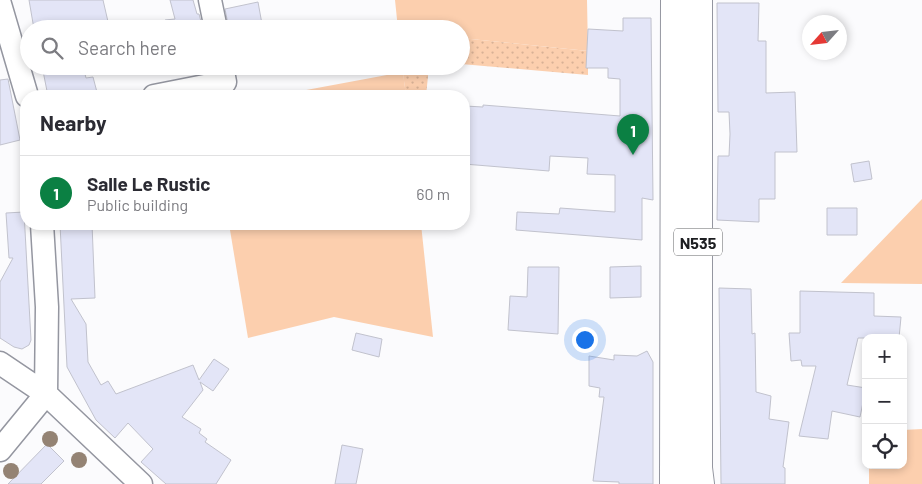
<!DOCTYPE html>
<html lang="en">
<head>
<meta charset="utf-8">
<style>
  :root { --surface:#fff; --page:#f2f2f3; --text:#2b2b33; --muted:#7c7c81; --line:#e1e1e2; --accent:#0b8043 }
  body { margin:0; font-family:Barlow,sans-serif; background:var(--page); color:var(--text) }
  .controls { position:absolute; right:15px; bottom:15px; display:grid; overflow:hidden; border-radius:10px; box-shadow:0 2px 8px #0003 }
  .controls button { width:45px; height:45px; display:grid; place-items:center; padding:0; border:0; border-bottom:1px solid var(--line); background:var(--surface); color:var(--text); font:25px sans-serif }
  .compass { position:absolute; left:802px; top:15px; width:45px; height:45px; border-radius:50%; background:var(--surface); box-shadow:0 2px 8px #0003; rotate:243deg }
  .you { position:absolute; left:584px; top:339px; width:18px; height:18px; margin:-12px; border:4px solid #fff; border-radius:50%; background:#1a73e8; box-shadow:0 0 0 8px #1a73e833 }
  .badge { display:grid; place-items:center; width:32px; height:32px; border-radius:50%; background:var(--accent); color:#fff; font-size:16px; font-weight:700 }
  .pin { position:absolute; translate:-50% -41px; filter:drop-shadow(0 1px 2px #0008) }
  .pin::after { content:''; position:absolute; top:26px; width:18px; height:15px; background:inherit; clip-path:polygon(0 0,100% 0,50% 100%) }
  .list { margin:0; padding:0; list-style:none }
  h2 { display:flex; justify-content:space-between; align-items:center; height:65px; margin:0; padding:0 20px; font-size:21px }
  h2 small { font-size:16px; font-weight:400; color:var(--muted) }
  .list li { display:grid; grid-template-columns:32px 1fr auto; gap:15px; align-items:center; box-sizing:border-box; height:75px; padding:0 20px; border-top:1px solid var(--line) }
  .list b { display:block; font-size:19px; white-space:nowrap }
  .list p { margin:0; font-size:16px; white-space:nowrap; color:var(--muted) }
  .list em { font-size:16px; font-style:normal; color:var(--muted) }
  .icon { flex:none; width:28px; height:28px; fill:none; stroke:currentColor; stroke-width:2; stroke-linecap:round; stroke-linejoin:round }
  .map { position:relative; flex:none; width:922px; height:484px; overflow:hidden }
  .search { position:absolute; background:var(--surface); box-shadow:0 2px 8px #0003; left:20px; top:20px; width:450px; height:55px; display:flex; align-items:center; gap:12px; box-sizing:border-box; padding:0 18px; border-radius:28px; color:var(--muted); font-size:19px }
  .panel { position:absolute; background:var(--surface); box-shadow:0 2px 8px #0003; left:20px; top:90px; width:450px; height:140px; border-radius:20px }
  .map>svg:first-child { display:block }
  .grass { fill:#fccfae }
  .park { fill:url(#park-dots) }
  .building { fill:#e3e5f7; stroke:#c1c2cd }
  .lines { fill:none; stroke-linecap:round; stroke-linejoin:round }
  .minor-casing { stroke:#9496a0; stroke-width:25 }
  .major-casing { stroke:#9496a0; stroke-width:30 }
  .minor { stroke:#fff; stroke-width:22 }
  .major { stroke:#fff; stroke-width:28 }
  .tree { fill:#948374 }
  .labels { text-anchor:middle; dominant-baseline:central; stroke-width:4; stroke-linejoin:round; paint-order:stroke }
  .shield { fill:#fff; stroke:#616264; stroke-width:1 }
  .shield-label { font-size:16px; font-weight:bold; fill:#1d1e21 }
</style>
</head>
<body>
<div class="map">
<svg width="922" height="484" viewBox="0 0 922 484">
  <defs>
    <pattern id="park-dots" width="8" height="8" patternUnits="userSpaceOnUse" patternTransform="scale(1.25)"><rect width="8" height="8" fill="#fccfae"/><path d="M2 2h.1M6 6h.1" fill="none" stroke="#d8b195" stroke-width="1.8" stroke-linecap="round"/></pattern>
  </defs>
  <rect width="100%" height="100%" fill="#fbfbfd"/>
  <path class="grass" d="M395,0h192l1,51 -127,-13v-9h-63z
    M403,72l3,24h-132z
    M922,199v85l-81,-1z
    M229,224h192l12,113 -99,-20 -86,21z
    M922,429v55h-53v-19h34v-35z"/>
  <path class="park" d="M461,38l127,13v24l-127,-11z
    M402,66h27l-3,30h-20z"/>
  <path class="building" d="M29,0h74l6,26 -11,3h-64z
    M170,0h23l4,14h2l4,15h-37l-1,-9 10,-1z
    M258,2l4,22 -13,3v2h-20l-4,-20z
    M717,3h42l-1,38h8v52l29,-1 2,60h-22v47h-16v23l-42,-2 1,-64h11l1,-22 -1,-22h-11z
    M623,18h28l2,182 -11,-2v42l-126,-10 1,-18 42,2 1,-6 55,4v-37l-28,-1 1,-16 -38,-2 -1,15 -85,-7 1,-58 18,1v-2l137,11v-37l-12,-1v-10h-22l2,-39 35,2z
    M42,66h41l3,12 7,-1 5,19h-50z
    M8,79l12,61 -20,5v-65z
    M869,161l3,18 -18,3 -3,-18z
    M827,208h30v27h-30z
    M24,212l7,128 -2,5 -7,4 -8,-2 -14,-9v-56l13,-24h-4l-3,-45z
    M60,224h32l3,74 -24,1 15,25 2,38 13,23 7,-4 8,13 77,-29 6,15 15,-21 15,10 -16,22 -13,-9 3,8 -21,27 19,12 -2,4 8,6 -2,3 26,18 -15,24h-50l-25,-22 12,-13 -25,-26 -13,15 -19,-18 -29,-53z
    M641,266v31l-31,1v-31z
    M528,267h31l-1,67 -50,-4 2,-34 17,1z
    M719,288l32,1 1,45 3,-1 1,59 15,4 -2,23 20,3 -6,45 2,1v16h-64z
    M800,291l74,2v23l27,1 -2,21h-41l-11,47 19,3 -6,29 -28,-6 -4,28 -29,-3 17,-70h-14l-1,-6 -10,1 -2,-28h11z
    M356,333l26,6 -3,18 -27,-7z
    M647,351l6,11v122h-34v-2l-26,-1 11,-84h-5l1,-9 -11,-2v-30l25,4v-5l23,1z
    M47,444l17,17 -23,23h-33z
    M342,445l21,4 -7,35h-21z"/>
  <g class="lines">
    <defs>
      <path id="minor" d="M210,0l6,29
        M0,4l27,92
        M154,96l71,-14 -3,-16
        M42,224l5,83 -1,87
        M0,363l46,31 95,90
        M0,450l46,-56"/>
      <path id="major" d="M698,0v468l2,16
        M674,484l1,-484"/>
    </defs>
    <use href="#minor" class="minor-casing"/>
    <use href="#major" class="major-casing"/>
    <use href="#minor" class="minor"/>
    <use href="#major" class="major"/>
  </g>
  <g class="tree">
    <circle cx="50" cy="439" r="8"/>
    <circle cx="79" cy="460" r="8"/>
    <circle cx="11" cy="471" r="8"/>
  </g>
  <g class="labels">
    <rect class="shield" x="674" y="228.5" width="48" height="27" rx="4"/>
    <g class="shield-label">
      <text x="698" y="242">N535</text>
    </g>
  </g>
</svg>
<div class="controls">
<button>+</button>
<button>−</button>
<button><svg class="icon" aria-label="locate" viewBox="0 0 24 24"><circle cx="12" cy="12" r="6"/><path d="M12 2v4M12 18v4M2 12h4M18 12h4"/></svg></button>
</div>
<svg class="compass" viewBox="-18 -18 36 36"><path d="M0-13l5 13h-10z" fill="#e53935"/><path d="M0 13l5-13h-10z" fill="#7c7c81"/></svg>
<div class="you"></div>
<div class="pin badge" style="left:633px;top:155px">1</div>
<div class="search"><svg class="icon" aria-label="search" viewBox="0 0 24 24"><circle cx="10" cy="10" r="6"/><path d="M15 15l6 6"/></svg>Search here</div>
<section class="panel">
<h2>Nearby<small></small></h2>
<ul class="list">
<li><span class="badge">1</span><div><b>Salle Le Rustic</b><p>Public building</p></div><em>60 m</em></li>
</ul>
</section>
</div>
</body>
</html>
